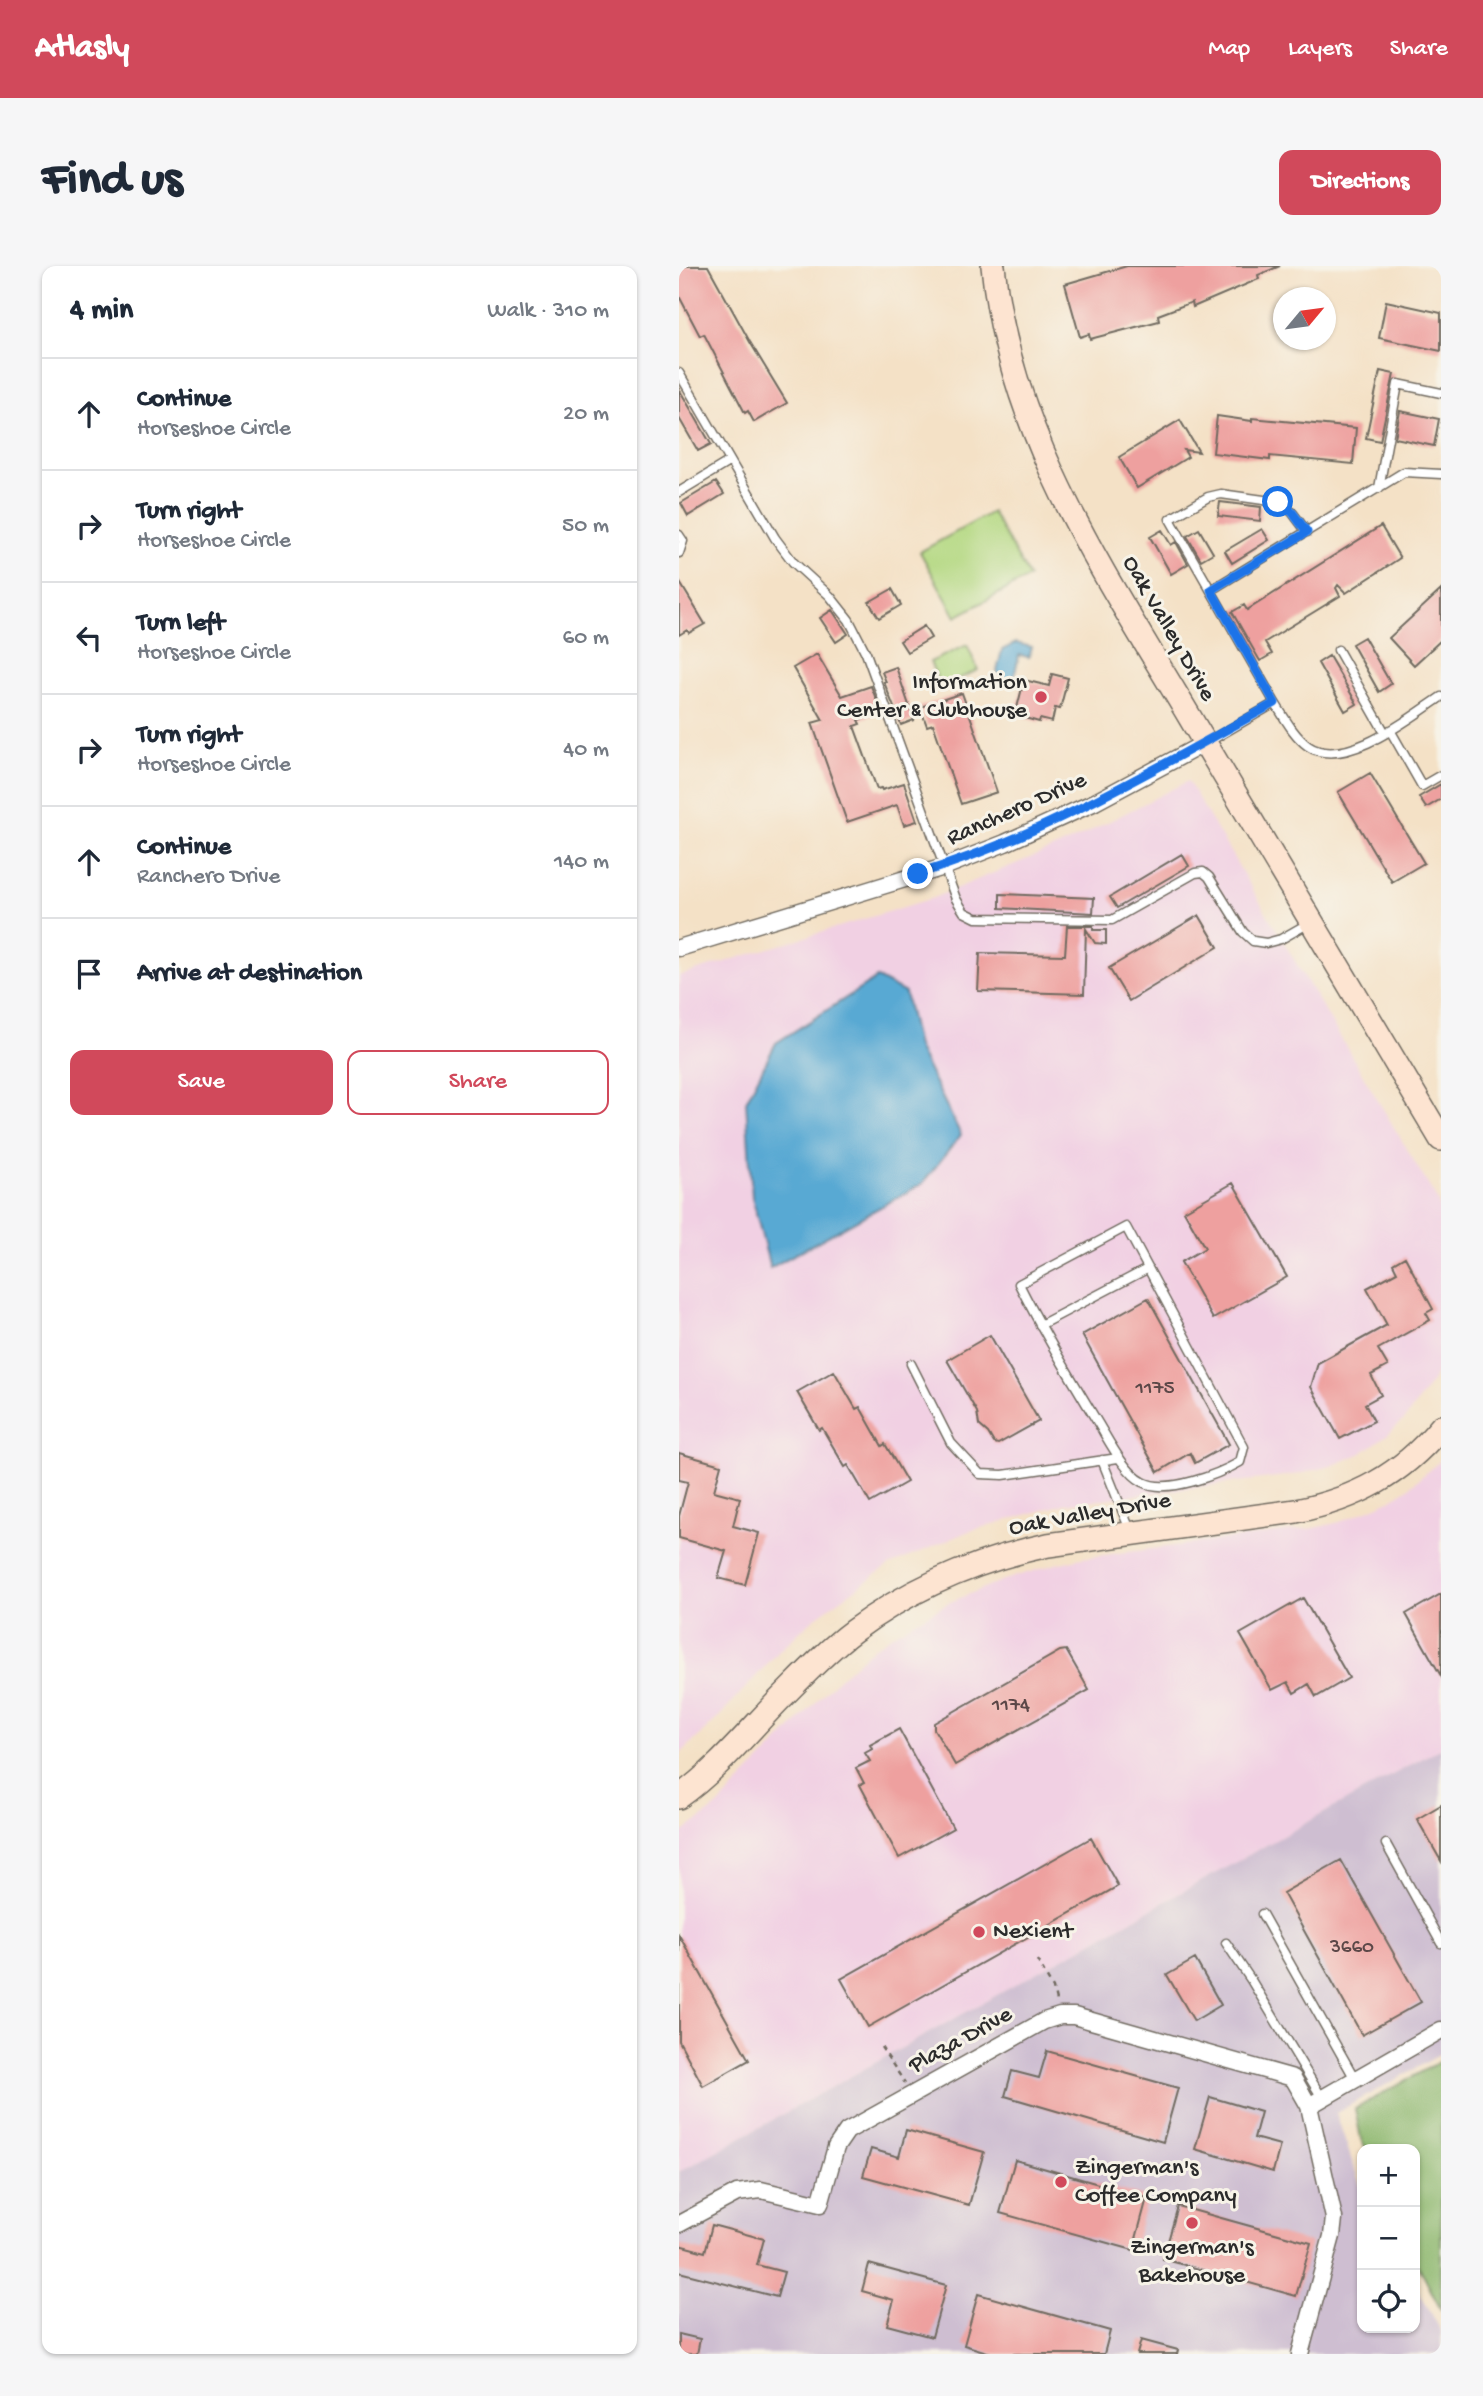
<!DOCTYPE html>
<html lang="en">
<head>
<meta charset="utf-8">
<style>
  :root { --surface:#fff; --page:#f6f6f7; --text:#1f2937; --muted:#747a83; --line:#e0e1e3; --accent:#d1495b }
  body { margin:0; font-family:"Gochi Hand",sans-serif; background:var(--page); color:var(--text) }
  .controls { position:absolute; right:21px; bottom:21px; display:grid; overflow:hidden; border-radius:14px; box-shadow:0 2px 5px #0004 }
  .controls button { width:63px; height:63px; display:grid; place-items:center; padding:0; border:0; border-bottom:2px solid var(--line); background:var(--surface); color:var(--text); font:35px sans-serif }
  .compass { position:absolute; left:594px; top:21px; width:63px; height:63px; border-radius:50%; background:var(--surface); box-shadow:0 2px 5px #0004; rotate:61deg }
  .stop { position:absolute; width:21px; height:21px; margin:-16px; border:5px solid #1a73e8; border-radius:50%; background:#fff }
  .stop.end { background:#1a73e8; border-color:#fff; box-shadow:0 2px 7px #0008 }
  .list { margin:0; padding:0; list-style:none }
  h2 { display:flex; justify-content:space-between; align-items:center; height:91px; margin:0; padding:0 28px; font-size:30px }
  h2 small { font-size:23px; font-weight:400; color:var(--muted) }
  .list li { display:grid; grid-template-columns:46px 1fr auto; gap:21px; align-items:center; box-sizing:border-box; height:112px; padding:0 28px; border-top:2px solid var(--line) }
  .list b { display:block; font-size:26px; white-space:nowrap }
  .list p { margin:0; font-size:23px; white-space:nowrap; color:var(--muted) }
  .list em { font-size:23px; font-style:normal; color:var(--muted) }
  .actions { display:flex; gap:14px; padding:21px 28px }
  .actions a { flex:1; padding:16px 0; border:2px solid var(--accent); border-radius:14px; text-align:center; font-size:24px; color:var(--accent) }
  .actions .main { background:var(--accent); color:#fff }
  .icon { flex:none; width:38px; height:38px; fill:none; stroke:currentColor; stroke-width:2; stroke-linecap:round; stroke-linejoin:round }
  .map { position:relative; flex:none; width:762px; height:2088px; overflow:hidden; border-radius:14px }
  header { display:flex; align-items:center; gap:42px; box-sizing:border-box; height:98px; padding:0 35px; background:var(--accent); color:#fff }
  header strong { font-size:33px }
  nav { display:flex; gap:38px; margin-inline-start:auto; font-size:24px }
  .intro { display:flex; align-items:center; justify-content:space-between; box-sizing:border-box; height:168px; padding:0 42px }
  h1 { margin:0; font-size:49px }
  .button { padding:18px 32px; border-radius:14px; background:var(--accent); color:#fff; font-size:24px; font-weight:700 }
  main { display:flex; gap:42px; padding:0 42px }
  aside { flex:1; background:var(--surface); border-radius:14px; box-shadow:0 2px 5px #0004 }
  .map>svg:first-child { display:block }
  .built { fill:#f1d0e3 }
  .industrial { fill:#cebed1 }
  .green { fill:#b3d881; stroke:#6f8256; stroke-width:2 }
  .forest { fill:#8eb86f; stroke:#5c724d; stroke-width:2 }
  .water { fill:#59a9d3; stroke:#426a7f; stroke-width:2 }
  .building { fill:#eea09f }
  .lines { fill:none; stroke-linecap:round; stroke-linejoin:round }
  .lane-casing { stroke:#716b61; stroke-width:11 }
  .street-casing { stroke:#716b61; stroke-width:19 }
  .secondary-casing { stroke:#716b61; stroke-width:26 }
  .path { stroke:#716b61; stroke-width:2.5; stroke-dasharray:5 5; stroke-linecap:butt }
  .lane { stroke:#fff; stroke-width:8 }
  .street { stroke:#fff; stroke-width:16 }
  .secondary { stroke:#fde4d1; stroke-width:23 }
  .route { stroke:#1a73e8; stroke-width:9 }
  .poi-dot { fill:#d1495b; stroke:#f7f3e8; stroke-width:2.5 }
  .labels { text-anchor:middle; dominant-baseline:central; stroke-width:6; stroke-linejoin:round; paint-order:stroke }
  .number-label { font-size:21px; fill:#5c4848 }
  .street-label { font-size:24px; fill:#2b2b2b; stroke:#f7f3e8 }
  .poi-label { font-size:24px; fill:#2b2b2b; stroke:#f7f3e8; text-anchor:start }
</style>
</head>
<body>
<header>
<strong>Atlasly</strong>
<nav><a>Map</a><a>Layers</a><a>Share</a></nav>
</header>
<div class="intro"><h1>Find us</h1><a class="button">Directions</a></div>
<main>
<aside>
<h2>4 min<small>Walk · 310 m</small></h2>
<ul class="list">
<li><svg class="icon" aria-label="ahead" viewBox="0 0 24 24"><path d="M12 20V5M6 11l6-6 6 6"/></svg><div><b>Continue</b><p>Horseshoe Circle</p></div><em>20 m</em></li>
<li><svg class="icon" aria-label="right" viewBox="0 0 24 24"><path d="M7 20v-9h11M14 6l5 5-5 5"/></svg><div><b>Turn right</b><p>Horseshoe Circle</p></div><em>50 m</em></li>
<li><svg class="icon" aria-label="left" viewBox="0 0 24 24"><path d="M17 20v-9H6M10 6l-5 5 5 5"/></svg><div><b>Turn left</b><p>Horseshoe Circle</p></div><em>60 m</em></li>
<li><svg class="icon" aria-label="right" viewBox="0 0 24 24"><path d="M7 20v-9h11M14 6l5 5-5 5"/></svg><div><b>Turn right</b><p>Horseshoe Circle</p></div><em>40 m</em></li>
<li><svg class="icon" aria-label="ahead" viewBox="0 0 24 24"><path d="M12 20V5M6 11l6-6 6 6"/></svg><div><b>Continue</b><p>Ranchero Drive</p></div><em>140 m</em></li>
<li><svg class="icon" aria-label="arrive" viewBox="0 0 24 24"><path d="M6 21V4h12l-3 4 3 4H6"/></svg><div><b>Arrive at destination</b></div></li>
</ul>
<div class="actions"><a class="main">Save</a><a>Share</a></div>
</aside>
<div class="map">
<svg width="762" height="2088" viewBox="0 0 762 2088">
  <rect width="100%" height="100%" fill="#f7f3e8"/>
  <filter id="ink" filterUnits="userSpaceOnUse"><feTurbulence type="fractalNoise" baseFrequency=".0143" numOctaves="2"/><feDisplacementMap in="SourceGraphic" scale="14" xChannelSelector="R" yChannelSelector="G"/><feConvolveMatrix kernelMatrix="1 2 1 2 8 2 1 2 1" color-interpolation-filters="sRGB"/></filter>
  <filter id="wash" filterUnits="userSpaceOnUse"><feTurbulence type="fractalNoise" baseFrequency=".00686" numOctaves="4" result="noise"/><feDisplacementMap in="SourceGraphic" scale="28" xChannelSelector="R" yChannelSelector="G"/><feGaussianBlur stdDeviation="1.57" result="paint"/><feColorMatrix in="noise" values="0 0 0 0 0 0 0 0 0 0 0 0 0 0 0 0 0 1.4 0 .05"/><feComposite in="paint" operator="in"/></filter>
  <g filter="url(#wash)">
    <rect width="100%" height="100%" fill="#f4e1c6"/>
    <path class="built" d="M509,515l248,417 5,13v151l-8,18 -28,39 -17,15 -26,19 -31,13 -31,8 -236,30 -95,27 -81,35 -71,50 -36,33 -65,71 -37,35v-779l254,-78 138,-57z
      M762,1194v288l-762,424v-337l38,-28 117,-124 39,-35 25,-17 50,-28 53,-22 55,-17 26,-6 233,-30 25,-6 50,-22 17,-11z"/>
    <path class="industrial" d="M762,1482v306l-105,59 26,78v137h53v-44l26,47v23h-762v-182z"/>
    <path class="green" d="M313,246l37,65 -73,40 -36,-65z
      M288,379l11,25 -37,17 -11,-25z"/>
    <path class="forest" d="M762,1795v249l-26,-51v-110h-49l-5,-10 -6,-30z"/>
    <path class="water" d="M337,377l16,4 -3,10 -10,-2 -7,30 -8,-2 -7,-12 5,-21z
      M198,712l28,15 12,54 44,88 -39,49 -152,84 -18,-71 -6,-96 30,-58z"/>
    <g id="blocks">
      <path class="building" d="M0,0h29l42,76 37,61 -33,19 -6,-11 -3,2 -41,-79 -4,2 -21,-40z
        M448,0h153l-22,9 1,4 -66,28 -1,-5 -34,13 1,6 -69,18 -1,-5 -9,3 -15,-53z
        M707,35l55,12v38l-62,-13z
        M701,105l14,3 -14,67 -14,-3z
        M0,123l32,55 -13,7 -19,-33z
        M721,145l39,8 -5,27 -39,-8z
        M538,150l35,5v-3l104,10 -3,36 -83,-8v4l-57,-7z
        M501,154l19,32 -15,-2 4,7 -51,31 -18,-31z
        M37,216l8,12 -36,22 -7,-13z
        M541,236l41,5 -1,14 -42,-5z
        M702,260l19,32 -54,35 -8,-8 -2,3 4,8 -75,46 7,12 -12,7 -28,-49 12,-7 3,5z
        M520,263l14,24 -12,7 -14,-24z
        M583,263l7,11 -37,23 -7,-12z
        M483,264l9,15 5,-3 12,22 -17,10 -21,-37z
        M0,315l26,43 -16,9 -2,-3 -8,5z
        M213,323l9,16 -22,13 -10,-16z
        M762,324v50l-27,25 -25,-27z
        M153,344l16,24 -12,8 -16,-24z
        M245,360l7,12 -24,14 -7,-11z
        M685,371l27,47 -12,8 -27,-48z
        M138,388l25,42 29,-10 10,26 -23,8 2,4 -6,2 23,63 4,-1 1,2 22,-7 13,38 -13,4 -7,-20 -50,17 -35,-99 11,-3 -30,-52z
        M650,390l28,48 -12,7 -27,-48z
        M217,401l18,53 -13,5 -17,-43h2l-4,-10z
        M373,408l16,4 -8,31 -5,-1 -3,14 -12,-3 -1,3 -14,-4 1,-3 -10,-3 8,-32 25,6z
        M283,427l35,99 -36,12 -28,-80 -6,2 -7,-19z
        M691,507l54,90 -32,19 -54,-90z
        M762,518v15l-15,9 -7,-11z
        M503,588l7,12 -72,42 -7,-11z
        M321,628l94,4 -1,15 -93,-5z
        M520,649l19,32 -89,54 -20,-33z
        M388,660h26v4h13v14l-11,-1 -9,-14 -2,65 -106,-3 2,-38 85,2z
        M554,917l54,94 -74,42 -32,-57 24,-14 -21,-37z
        M726,991l28,52 -7,4 4,7 -52,29 10,17 -17,9 10,20 -16,9 9,17 -34,18 -29,-52 7,-24 69,-38 -20,-37 30,-16 -4,-8z
        M469,1032l81,146 -34,19 -5,-10 -32,19 -76,-137z
        M311,1069l49,86 -41,23 -4,-1 -6,-10 -9,-8 -2,-13 -30,-52z
        M155,1105l22,38 4,-2 22,39 3,-2 22,38 -37,21 -22,-38 -3,2 -23,-39 -3,2 -22,-38z
        M0,1187l42,12 -7,26 26,7 -7,28 26,7 -14,52 -27,-7 8,-27 -47,-13v-22l9,-34 -9,-2z
        M762,1328v82l-35,-62z
        M624,1332l46,80 -33,19 -7,-13 -15,9 -6,-11 -16,8 -32,-56z
        M387,1384l23,40 -134,75 -21,-36v-6l126,-72z
        M220,1463l54,99 -54,30 -39,-73 4,-2 -8,-15 14,-7 -5,-8 7,-4 -2,-4z
        M762,1539v56l-24,-42z
        M412,1572l27,48 -250,141 -27,-48z
        M662,1594l80,142 -59,33 -79,-142z
        M0,1669l70,125 -46,26 -24,-45z
        M516,1693l26,46 -27,16 -27,-46z
        M368,1785l131,37 -15,54 -158,-46 7,-25 27,7z
        M531,1831l51,15 -7,26 26,7 -7,27 -78,-23z
        M227,1864l78,22 -15,53 -106,-29 8,-27 28,8z
        M336,1894l132,38 -14,52 -133,-37z
        M499,1940l133,37 -15,53 -133,-37z
        M33,1959l52,14 -7,26 27,7 -7,25 -98,-25v-27l26,7z
        M190,1998l77,21 -14,52 -45,-12 7,-25 -32,-9z
        M299,2028l132,37 -6,23h-110l-30,-9z
        M0,2068l21,5 -3,15h-18z
        M462,2074l37,10 -1,4h-40z"/>
    </g>
  </g>
  <g filter="url(#ink)">
    <use href="#blocks" fill-opacity="0" stroke="#716b61" stroke-width="2"/>
    <g class="lines">
      <defs>
        <path id="lane" d="M0,107l96,165 18,24 37,34 19,24 17,33 90,246 8,13 12,6 136,2 83,-47 8,-1 6,5 34,55 10,9 13,2 15,-4 28,-16
          M700,222l19,-104 43,9
          M0,226l51,-31
          M628,266l-15,-20 -14,-10 -57,-8 -13,3 -38,22 105,184c9,14 19,33 33,43 36,25 103,-29 133,-49
          M0,269l4,6 -4,12
          M532,324l193,-118 37,2
          M659,384l47,83
          M711,464l32,56 19,-11
          M529,476l67,-39
          M447,961l118,220 -4,15c-21,12 -73,33 -97,20 -18,-9 -34,-41 -45,-59 -28,-46 -55,-91 -79,-139z
          M361,1059l107,-56
          M232,1098l40,79 29,31 23,1 115,-17
          M423,1194l28,70
          M707,1578l55,99
          M583,1648l93,165
          M547,1677l25,37 71,118"/>
        <path id="street" d="M0,682l265,-81 61,-24 90,-41 110,-59
          M630,1840l132,-76
          M0,1958l58,-31 24,-3 59,14 16,-57 11,-16 197,-110 16,-5h14l219,62 16,28 25,112 -2,18 -32,118"/>
        <path id="secondary" d="M314,0c17,173 116,314 202,460 81,138 164,275 246,413
          M0,1531c38,-27 67,-63 100,-97 23,-23 47,-49 74,-69 58,-43 125,-71 195,-86l248,-34c60,-12 105,-36 145,-84"/>
      </defs>
      <use href="#lane" class="lane-casing"/>
      <use href="#street" class="street-casing"/>
      <use href="#secondary" class="secondary-casing"/>
      <path class="path" d="M358,1694l16,28 3,13
        M202,1781l24,36"/>
      <use href="#lane" class="lane"/>
      <use href="#street" class="street"/>
      <use href="#secondary" class="secondary"/>
    </g>
  </g>
  <g class="lines" filter="url(#ink)">
    <path class="route" d="M239,608c128,-39 241,-108 357,-171l-64,-113 96,-58 -15,-20 -14,-10"/>
  </g>
  <g class="poi-dot">
    <circle cx="362" cy="431" r="7"/>
    <circle cx="300" cy="1666" r="7"/>
    <circle cx="382" cy="1916" r="7"/>
    <circle cx="513" cy="1957" r="7"/>
  </g>
  <g class="labels">
    <g class="number-label">
      <text x="476" y="1123">1175</text>
      <text x="332" y="1440">1174</text>
      <text x="673" y="1682">3660</text>
    </g>
    <g class="street-label">
      <text transform="translate(489 363) rotate(60)">Oak Valley Drive</text>
      <text transform="translate(338 544) rotate(-24)">Ranchero Drive</text>
      <text transform="translate(411 1249) rotate(-10)">Oak Valley Drive</text>
      <text transform="translate(282 1775) rotate(-29)">Plaza Drive</text>
    </g>
    <g class="poi-label">
      <text x="348" y="417" text-anchor="end">Information<tspan x="348" dy="28">Center &amp; Clubhouse</tspan></text>
      <text x="314" y="1666">Nexient</text>
      <text x="396" y="1902">Zingerman's<tspan x="396" dy="28">Coffee Company</tspan></text>
      <text x="513" y="1982" text-anchor="middle">Zingerman's<tspan x="513" dy="28">Bakehouse</tspan></text>
    </g>
  </g>
</svg>
<div class="controls">
<button>+</button>
<button>−</button>
<button><svg class="icon" aria-label="locate" viewBox="0 0 24 24"><circle cx="12" cy="12" r="6"/><path d="M12 2v4M12 18v4M2 12h4M18 12h4"/></svg></button>
</div>
<svg class="compass" viewBox="-18 -18 36 36"><path d="M0-13l5 13h-10z" fill="#e53935"/><path d="M0 13l5-13h-10z" fill="#747a83"/></svg>
<div class="stop" style="left:599px;top:236px"></div>
<div class="stop end" style="left:239px;top:608px"></div>
</div>
</main>
</body>
</html>
